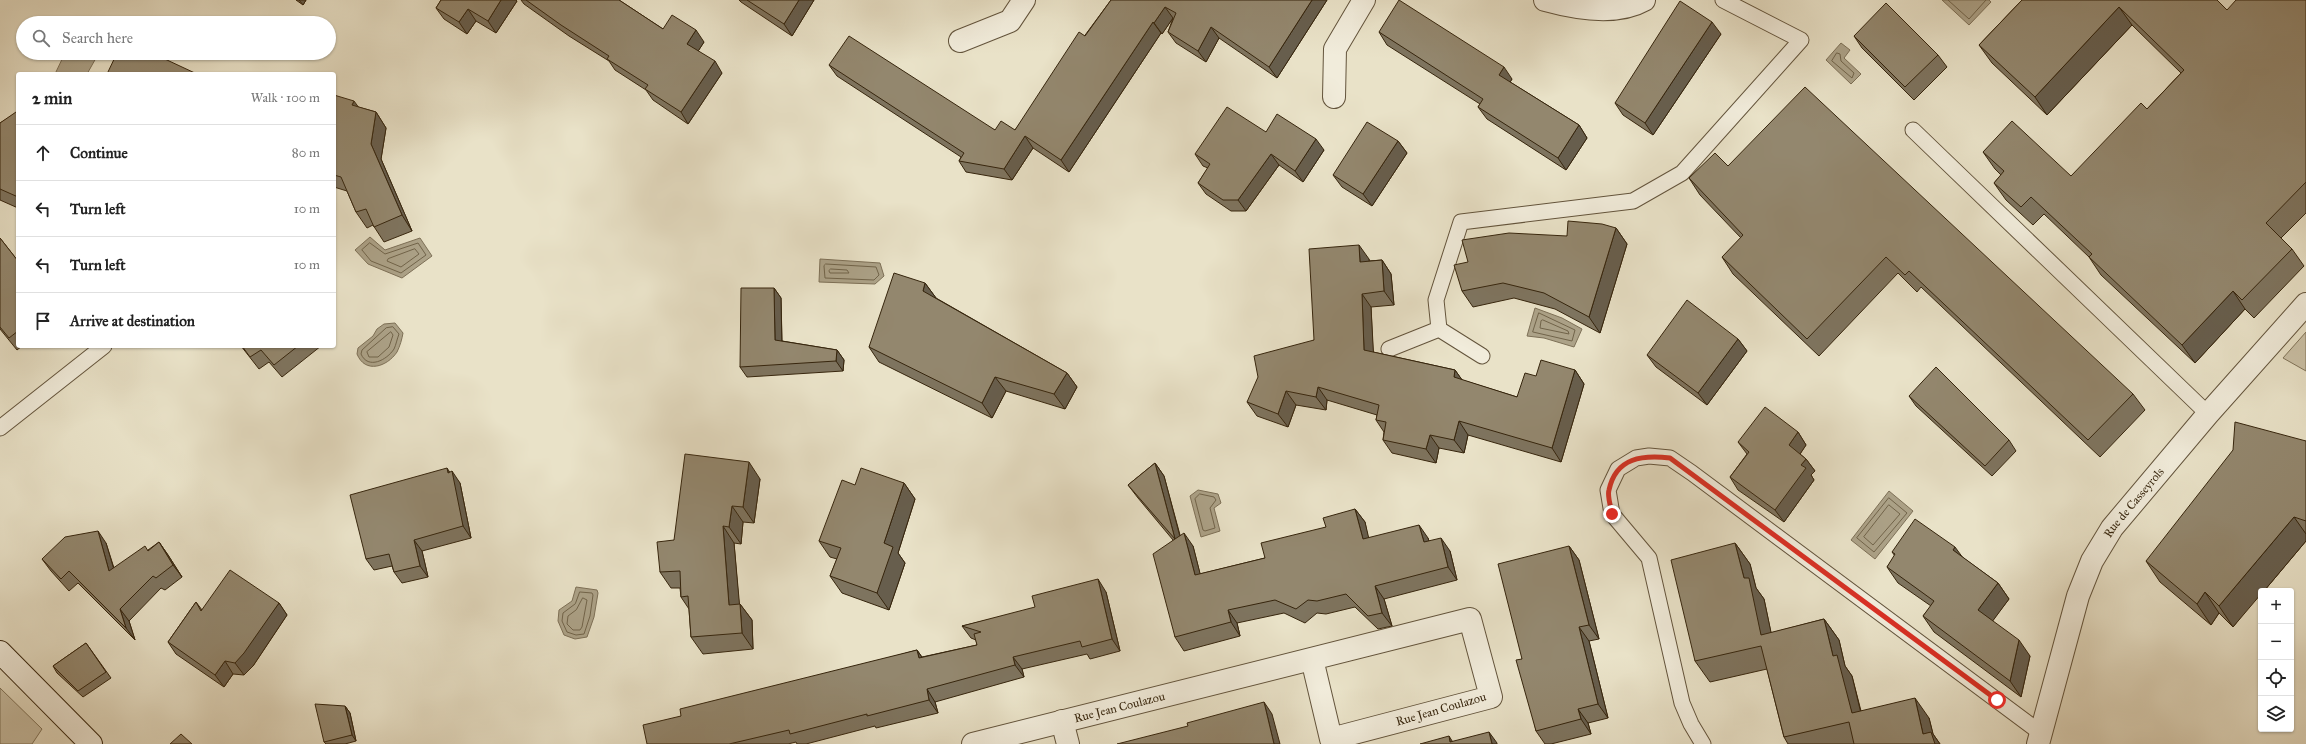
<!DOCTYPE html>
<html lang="en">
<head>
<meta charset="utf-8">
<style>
  :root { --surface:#fff; --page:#f2f2f2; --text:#222; --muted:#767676; --line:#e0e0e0 }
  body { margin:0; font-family:"IM FELL Great Primer",serif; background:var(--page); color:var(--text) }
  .controls { position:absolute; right:12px; bottom:12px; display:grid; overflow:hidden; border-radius:4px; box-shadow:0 1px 3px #0004 }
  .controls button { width:36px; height:36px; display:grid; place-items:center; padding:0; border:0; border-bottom:1px solid var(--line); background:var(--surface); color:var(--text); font:20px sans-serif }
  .stop { position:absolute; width:12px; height:12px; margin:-9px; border:3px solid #d93025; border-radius:50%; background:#fff }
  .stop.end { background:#d93025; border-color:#fff; box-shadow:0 1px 4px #0008 }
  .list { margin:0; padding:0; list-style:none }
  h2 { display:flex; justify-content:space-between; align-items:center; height:52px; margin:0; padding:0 16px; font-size:17px }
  h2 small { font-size:13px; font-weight:400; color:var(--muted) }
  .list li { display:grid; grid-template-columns:26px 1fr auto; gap:12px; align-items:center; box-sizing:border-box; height:56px; padding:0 16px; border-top:1px solid var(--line) }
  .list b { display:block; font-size:15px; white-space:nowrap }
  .list em { font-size:13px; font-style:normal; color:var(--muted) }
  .icon { flex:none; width:22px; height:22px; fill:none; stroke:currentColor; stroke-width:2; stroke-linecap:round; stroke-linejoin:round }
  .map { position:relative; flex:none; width:2306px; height:744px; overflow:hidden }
  .search { position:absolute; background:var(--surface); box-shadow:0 1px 3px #0004; left:16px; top:16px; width:320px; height:44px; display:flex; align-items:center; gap:10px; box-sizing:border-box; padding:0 14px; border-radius:22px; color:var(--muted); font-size:15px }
  .panel { position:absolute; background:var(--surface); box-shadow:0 1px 3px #0004; left:16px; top:72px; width:320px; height:276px; border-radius:4px }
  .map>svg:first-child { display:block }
  .green { fill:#cbc2a8; stroke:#80745a }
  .water { fill:#aca288; stroke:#7d7057 }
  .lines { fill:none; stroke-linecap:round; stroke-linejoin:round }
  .shore { stroke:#71644a; stroke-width:1 }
  .lane-casing { stroke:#63543c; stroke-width:17 }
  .street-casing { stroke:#63543c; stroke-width:24 }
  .secondary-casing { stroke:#36250d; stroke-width:24 }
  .lane { stroke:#f1ecdb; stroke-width:15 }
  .street { stroke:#f1ecdb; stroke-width:22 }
  .secondary { stroke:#f1ecdb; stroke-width:22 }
  .wall { fill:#7e745f; stroke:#36250d }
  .shaded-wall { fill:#675e4d; stroke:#36250d }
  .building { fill:#93876e; stroke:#36250d }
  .route { stroke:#d93025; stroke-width:5 }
  .labels { text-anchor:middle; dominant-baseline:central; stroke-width:3; stroke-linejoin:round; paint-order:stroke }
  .street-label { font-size:12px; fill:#36250d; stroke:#f1ecdb }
</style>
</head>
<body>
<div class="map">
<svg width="2306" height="744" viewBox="0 0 2306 744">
  <rect width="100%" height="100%" fill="#e9e2c8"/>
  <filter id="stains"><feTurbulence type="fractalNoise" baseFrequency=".005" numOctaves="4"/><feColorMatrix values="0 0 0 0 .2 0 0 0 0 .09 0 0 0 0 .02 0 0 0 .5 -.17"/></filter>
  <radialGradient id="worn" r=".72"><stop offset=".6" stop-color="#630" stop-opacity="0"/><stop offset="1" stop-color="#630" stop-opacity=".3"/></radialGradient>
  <path class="green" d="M2306,332v39l-23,-13z
    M0,688l42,41 -10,15h-32z"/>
  <path class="water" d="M1942,0h47l2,2 -22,23z
    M1841,43l9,7 -6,8 17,16 -10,10 -25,-24z
    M65,53h21l10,5 -9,16h-32z
    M370,237l15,13 35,-12 12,18 -30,22 -34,-14 -13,-14z
    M820,259l60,4 4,13 -9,8 -56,-2z
    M1535,308l27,10 20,11 -8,18 -30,-9 -17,-2z
    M395,323l8,10c-1,6 -3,13 -6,19 -10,15 -32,22 -40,2l1,-6 15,-12 4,-7 7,-5z
    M1198,490l20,4 3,9 -7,5 6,23 -19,6 -11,-41z
    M1889,491l24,20 -38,48 -24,-19z
    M576,587l21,3 1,3 -4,24 -7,20 -12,2 -11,-4 -6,-14 1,-11 13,-9z"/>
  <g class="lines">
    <path class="shore" d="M1948,0l21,19 17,-19
      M1837,53l3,1 1,7 13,12 -2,5 -20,-17z
      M370,243l15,11 33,-11 8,12 -25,18 -30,-12 -9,-11z
      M415,249l4,5 -18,13 -14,-6 1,-2z
      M826,264l50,3 3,8 -5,5 -49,-2 -1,-12z
      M831,269l16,1 2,3h-19l-1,-2z
      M1539,313l36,17 -3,11 -39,-9z
      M1543,320l25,11 1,3 -29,-6 1,-7z
      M393,327l6,7c-2,5 -3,11 -5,15 -7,11 -26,21 -33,5l1,-4 24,-22z
      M391,332l2,3 -4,12 -11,10h-9l-2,-5z
      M1200,494l14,3 2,3 -6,8 5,20 -10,3 -2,-1 -8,-31z
      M1889,498l18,15 -33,39 -17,-14z
      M1889,505l11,9 -27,31 -9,-8z
      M580,592l12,1 1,2 -3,21 -6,18 -8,1 -9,-3 -5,-11 1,-8 12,-9z
      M583,598l4,2 -5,27 -2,3h-7l-6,-6 1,-8 8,-6z"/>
    <defs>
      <path id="lane" d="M1913,130l295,284
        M1439,329l-3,-29 25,-78 172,-21 49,-28 119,-133 -78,-40
        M1389,349l50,-20 43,27
        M0,428l104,-82
        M1703,744l-12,-20 -9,-21 -33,-145 -37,-44 -4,-24 10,-21 18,-11 13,-2 21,2 22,15 349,260"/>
      <g id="street">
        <path d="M1545,0c29,8 71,16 99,0"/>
        <path d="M960,41l50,-20 14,-21"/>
        <path d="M1334,97l1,-48 29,-49"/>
        <path d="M1062,721l6,23"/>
        <path id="s1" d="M973,744l497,-125 21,78 -160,42 -19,-80"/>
        <path id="s2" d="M2038,744l40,-148 14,-35 20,-33 96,-114 98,-110"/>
      </g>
      <path id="secondary" d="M0,652l91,92"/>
    </defs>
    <use href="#lane" class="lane-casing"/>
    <use href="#street" class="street-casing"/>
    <use href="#secondary" class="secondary-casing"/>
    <use href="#lane" class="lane"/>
    <use href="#street" class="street"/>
    <use href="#secondary" class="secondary"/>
  </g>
  <path class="wall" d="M296,0h10l-3,5z
    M441,0h75l1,1 -21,32 -20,-12 -9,13 -23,-15 -8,-11z
    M521,0h98l44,29 41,13 -6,9 24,22 -34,51 -35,-24 -7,-10 -31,-20 -6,-9 -40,-25 -45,-32z
    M739,0h75l-22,36 -51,-34z
    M1111,0h216l-50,78 -58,-40 -13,24 -30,-19 -8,-11 5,-14 -11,16 -1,-1 -92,139 -36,-24 -21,32 -46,-8 -7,-11 2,-4 -124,-81 -8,-11 166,65h20z
    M2022,0l205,10 79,-10v213l-25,25 11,11 12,17 -50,52 -9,-9 -50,54 -94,-88 -12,-18 -45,-43 -11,11 -27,-25 -12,-17 7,-8 -6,-6 -12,-17 88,24 76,-67 34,-36 -49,-48 -85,90 -55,-52 -13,-18z
    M1379,32l133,47 -2,3 69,43 8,13 -21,32 -79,-51 -9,-12 2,-3 -93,-59z
    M1721,34l-68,101 -30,-20 -8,-12z
    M1854,36l84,19 9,12 -33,33 -52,-52z
    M334,95l24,12 18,5 10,16 -5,31 31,72 -28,11 -11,-17 -6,3 -11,-16 -9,-21 -13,-4z
    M18,112v96l-18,-8v-77z
    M1266,132l58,18 -21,32 -24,-17 -33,46h-15l-25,-17 -8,-11 10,-15 -5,-2 -8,-12z
    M1398,141l9,12 -35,53 -30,-19 -9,-12z
    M1728,166l405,228 12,16 -45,47 -179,-170 -4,5 -19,-19 -79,83 -86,-82 -11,-17 19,-19 -41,-43 -11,-17z
    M1616,228l11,16 -27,89 -45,-24 -41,-11 -41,9 -11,-16 105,-55z
    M0,238l18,23v85h4l-5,4 -17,-21z
    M1369,259v2l13,-1 9,14 3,31 -23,2 2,45 82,18 7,10 55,17 19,-21 39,-6 9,14 -23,78 -93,-27 -4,18 -25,-5 -3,15 -44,-10 -9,-13 1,-8 -8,-12 1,-5 -50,-15 -1,10 -30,-5 -8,22 -31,-11 -10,-14 67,-62z
    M925,283l11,15 131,75 10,14 -12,22 -59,-18 -14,27 -113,-56 -10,-15z
    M774,288l7,10 1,43 55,9 7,10 -1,11 -96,6 -7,-10z
    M1738,339l9,12 -40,54 -51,-38 -9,-12z
    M241,346h80l-39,31 -13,-15 -10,7z
    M1909,396l100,44 7,11 -24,25 -76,-70z
    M1798,432l8,13 -6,9 6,5 9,12 -4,4 3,5 -30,42 -46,-32 -8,-13 17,-23 -9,-12z
    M2306,441v100l-42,50h-3l-28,36 -14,-14 -8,12 -51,-43 -14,-21z
    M1155,463l9,13 16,59 13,11 7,28 65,-16 61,-31 29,-18 10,13 3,16h60l1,3 21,10 7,29 -73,19 8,27 -14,3 -23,-22 -29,7 -9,-1 -12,10 -21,-10 -47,10 3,13 -56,15 -9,-14 -2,-97 -35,-42 -10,-13z
    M450,472l10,11 11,55 -49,13 6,26 -26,6 -8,-11 -2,-6 -18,4 -8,-11z
    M760,479l-6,44 -11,-1 -2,22 -7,-1 5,61h1l12,16 1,29 -50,5 -12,-17 -2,-28 -8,-12 -1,-9h-9l-11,-16 14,-32z
    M904,483l11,16 -17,54 7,10 -16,47 -47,-17 -12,-17 7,-17 -7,-2 -11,-16 36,-56z
    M159,542l9,13 14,22 -17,13 -4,-2 -32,33 6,19 -57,-57 -9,8 -18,-20 -9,-12 64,-16 8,25 34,-18z
    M1735,543l15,21 6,24 8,11 7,34 53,-14 15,21 6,26 7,10 9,35 68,7 4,16 7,10h-152l-4,-7 -17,-68 -57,13 -15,-21z
    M1569,546l10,14 20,79 -10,2 19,77 -20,5 3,11 -40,10h-6l-9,-13 -14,-72z
    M1892,552l70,5 36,26 11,16 -17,22 38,35 -9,41 -87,-65 -11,-16 8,-10 -33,-23 -11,-16 8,-11z
    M1106,592l14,59 -30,8 -3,-5 -65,15 2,8 -89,25 3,11 -62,15 -1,-2 -69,18h-9l-1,-2 -8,2h-141l34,-28 236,-66 5,7 55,-12 -1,-5 -5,-2 -9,-12z
    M196,602l6,8 77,-7 8,12 -34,51 -9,9 -11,-1 -9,13 -48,-33 -8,-12z
    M86,643l25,35 -28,19 -26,-24 -4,-7z
    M345,706l5,7 6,28 -11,3h-19l-2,-2z"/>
  <path class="shaded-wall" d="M299,0h7l-3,5z
    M501,0h15l1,1 -21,32 -8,-12z
    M799,0h15l-22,36 -8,-12z
    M1312,0h15l-50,78 -8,-11z
    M1165,7l8,11 -11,16 -8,-11z
    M2119,7l13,18 -85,90 -12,-18z
    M468,9l8,12 -9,13 -8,-12z
    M1153,22l8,11 -92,139 -8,-12z
    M1712,22l9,12 -68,101 -8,-12z
    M1211,27l8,11 -13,24 -8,-11z
    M696,30l8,12 -9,14 -8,-12z
    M715,61l7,12 -34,51 -7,-12z
    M1504,67l8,12 -5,8 -8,-12z
    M354,101l11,15 -13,-11z
    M376,112l10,16 -5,31 31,72 -10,-16 -31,-71z
    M1579,125l8,13 -21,32 -8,-12z
    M1025,136l8,12 -21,32 -8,-11z
    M1316,139l8,11 -21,32 -8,-11z
    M1398,141l9,12 -35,53 -9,-12z
    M1271,154l8,11 -33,46 -8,-11z
    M1616,228l11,16 -27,89 -11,-16z
    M1359,245l10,14 1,17 -10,-14z
    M1382,260l9,14 3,31 -10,-14z
    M925,283l11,15 -3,8 -10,-15z
    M774,288l7,10 1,52 -7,-10z
    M2233,291l12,18 -50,54 -13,-18z
    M1362,294l9,13 3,56 -10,-13z
    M1738,339l9,12 -40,54 -9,-12z
    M837,350l7,10 -1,11 -7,-10z
    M1455,370l10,14 -11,-7z
    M1575,370l9,14 -23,78 -9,-14z
    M1067,373l10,14 -12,22 -11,-15z
    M995,377l11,14 -14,27 -10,-15z
    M1318,387l9,13 -1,10 -10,-13z
    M1286,391l10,14 -8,22 -10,-13z
    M1459,421l9,14 -4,18 -10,-13z
    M1798,432l8,13 -8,12 -9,-12z
    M1430,435l9,13 -3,15 -10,-14z
    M1806,459l9,12 -4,4 3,5 -30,42 -9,-12 26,-45z
    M749,462l11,17 -6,44 -11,-16z
    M1155,463l9,13 20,76 -9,-13z
    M447,468l6,9 -1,-6 8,12 11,55 -8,-12z
    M904,483l11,16 -17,54 7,10 -16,47 -12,-17 7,-50z
    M732,506l11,16 -2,22 -12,-17z
    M1355,509l10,13 7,30 -9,-13z
    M2294,517l12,17v7l-42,50h-3v3l-28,33 -14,-21z
    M1419,525l9,13 5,17 -9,-13z
    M723,526l11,17 7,78 -12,-16z
    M98,531l8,12 12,40 -9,-12z
    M1184,533l9,13 11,43 -9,-14z
    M1441,538l9,13 7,29 -9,-13z
    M414,540l8,11 6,26 -8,-11z
    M159,542l9,13 14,22 -9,-12z
    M1735,543l15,21 6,24 8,11 12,57 -15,-21 -17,-57z
    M1569,546l10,14 20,79 -10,-14z
    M1955,547l11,15 -13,-12z
    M1098,579l8,13 14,59 -8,-12z
    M1998,583l11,16 -20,27 -11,-16z
    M1375,586l9,13 8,27 -10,-13z
    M2205,592l14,21 -8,12 -14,-21z
    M279,603l8,12 -34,51 -9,9 -9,-12z
    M740,604l12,16 1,29 -11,-16z
    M120,609l9,12 6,19 -9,-12z
    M1228,610l9,13 3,13 -9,-14z
    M1824,619l15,21 6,26 7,10 14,58 -14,-21 -19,-57z
    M1579,627l10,14 19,77 -10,-14z
    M2019,640l11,16 -9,41 -11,-16z
    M917,650l8,12 -6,-4z
    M1013,657l9,12 2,8 -9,-12z
    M225,661l8,13 -9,13 -9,-12z
    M927,689l8,13 3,11 -9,-13z
    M1915,698l14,20 4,16 7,10h-10l-7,-10z
    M1264,702l8,12 8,30h-6z
    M345,706l5,7 6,28 -4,-6z
    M1578,709l10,14 3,11 -10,-15z
    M1489,732l8,11v1h-5z
    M1449,736l5,8 -4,-2z"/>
  <path class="building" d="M441,0h60l-13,21 -20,-12 -9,13 -23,-14z
    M526,0h93l44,29 9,-14 24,15 -9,14 28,17 -34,51 -36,-23 3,-4 -41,-26 2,-3 -48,-31z
    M747,0h52l-15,24z
    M1111,0h201l-43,67 -58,-40 -13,24 -30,-19 8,-19 -11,-6 -11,16 -1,-1 -92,138 -36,-24 -21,33 -45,-8 5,-8 -135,-88 20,-29 146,94 6,-9 14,9 64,-98 6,4z
    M1399,0l105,67 -5,8 80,50 -21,33 -80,-51 5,-8 -104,-67z
    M2022,0h195l10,10 9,-10h70v182l-40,41 26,26 -50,51 -9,-9 -51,54 -93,-88 3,-3 -61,-57 -10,10 -27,-24 10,-12 -21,-19 29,-31 59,55 70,-73 6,6 37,-39 -65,-63 -84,90 -56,-52z
    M1680,1l32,21 -67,101 -30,-20z
    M1886,3l52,52 -33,32 -51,-51z
    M117,53h35l45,21h-90z
    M1805,87l328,307 -45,46 -179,-169 -4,4 -19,-18 -79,82 -85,-82 21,-22 -54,-57 26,-25 13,13z
    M334,95l20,6 -2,4 24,7 -5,32 31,71 -28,12 -8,-18 -10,3 -15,-35 -7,-2z
    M1227,107l39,25 11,-18 39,25 -21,32 -24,-17 -33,46h-15l-25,-17 12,-19 -15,-10z
    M16,112h2v85l-18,-8v-66z
    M1367,122l31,19 -35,53 -30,-19z
    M1568,221l34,3 14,4 -27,89 -45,-24 -41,-10 -41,8 -8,-26 14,-3 -6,-22 47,-7 58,3z
    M0,238l18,23v70l-9,7 -9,-11z
    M1359,245l1,17 22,-2 2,31 -22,3 2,56 91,20 -1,7 63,20 8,-24 11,3 5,-16 34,10 -23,78 -93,-27 -5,19 -24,-5 -4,14 -43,-9 3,-18 -10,-2 3,-15 -61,-18 -2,10 -30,-6 -8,23 -31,-12 11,-25 -4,-21 60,-16 -5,-91z
    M894,273l31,10 -2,8 144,82 -13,21 -59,-17 -13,26 -113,-56z
    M741,288h33l1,52 62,10 -1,11 -96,6z
    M1687,300l51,39 -40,54 -51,-38z
    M242,346h56l-24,19 -13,-15 -11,7z
    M1936,367l73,73 -24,26 -76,-70z
    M1765,407l33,25 -9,13 17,14 -5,6 5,3 -31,42 -45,-33 19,-25 -11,-10z
    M2235,422l71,19v80l-12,-4 -75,89 -14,-14 -8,12 -51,-43 87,-111z
    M685,454l64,8 -6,45 -11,-1 -3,21 -6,-1 6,79 11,-1 2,29 -51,4 -3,-41 -7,1 -1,-26 -20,1 -3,-30 17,-2z
    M1155,463l20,76 9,-6 11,42 70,-17 -4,-15 65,-16 -3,-9 32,-9 8,30 56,-14 5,17 17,-4 7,29 -73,19 7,27 -14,3 -22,-22 -29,7 -9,-1 -12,9 -21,-9 -47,10 3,12 -56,15 -22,-83 22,-15 -47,-54z
    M447,468l1,5 4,-2 11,55 -49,14 6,26 -26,6 -5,-18 -23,5 -16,-64z
    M861,468l43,15 -20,60 9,4 -16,46 -47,-17 11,-28 -22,-7 23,-61 13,5z
    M1915,519l40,28 -2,3 45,33 -20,27 41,30 -9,41 -87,-65 11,-15 -47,-34 8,-13 -3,-2z
    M98,531l11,40 36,-25 3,5 11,-9 14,23 -17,13 -3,-2 -33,33 6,19 -57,-57 -8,8 -19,-20 23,-22z
    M1735,543l9,35h5l12,57 63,-16 9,37 4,-1 15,58 63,-15 8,36 8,-2 4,12h-81l-5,-22 -65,15 -23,-91 -66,15 -24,-101z
    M1569,546l20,79 -10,2 19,77 -20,5 3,10 -45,12 -20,-71 6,-1 -24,-95z
    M230,570l49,33 -35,50 -9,10 -10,-2 -10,14 -47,-33 28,-40 5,9z
    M1098,579l14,60 -30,8 -2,-6 -67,16 2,8 -88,24 2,11 -62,16v-2l-77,20 -1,-4 -60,14h-82l-4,-19 38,-9 -1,-7 237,-59 2,8 58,-13 -3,-11 7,-2 -19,-6 73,-19 -3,-11z
    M86,643l20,29 -28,19 -25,-25z
    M1264,702l10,42h-157l71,-18 -1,-3z
    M315,704l30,2 7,29 -28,7z
    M1489,732l3,12h-72l29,-8 1,6z
    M181,734l11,10h-22z"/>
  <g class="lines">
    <path class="route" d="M1612,514c-1,-7 -5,-18 -3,-24 7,-33 34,-35 61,-32l327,242"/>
  </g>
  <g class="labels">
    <g class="street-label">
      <text stroke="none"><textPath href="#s2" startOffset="263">Rue de Casseyrols</textPath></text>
      <text stroke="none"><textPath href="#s1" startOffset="151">Rue Jean Coulazou</textPath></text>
      <text transform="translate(1441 709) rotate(-16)">Rue Jean Coulazou</text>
    </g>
  </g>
  <rect width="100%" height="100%" filter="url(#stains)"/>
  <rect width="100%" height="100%" fill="url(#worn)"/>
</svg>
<div class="controls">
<button>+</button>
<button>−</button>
<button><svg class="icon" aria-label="locate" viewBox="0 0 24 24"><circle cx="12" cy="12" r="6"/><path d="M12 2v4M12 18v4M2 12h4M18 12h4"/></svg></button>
<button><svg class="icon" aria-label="layers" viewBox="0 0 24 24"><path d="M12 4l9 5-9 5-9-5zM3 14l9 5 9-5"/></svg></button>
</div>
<div class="stop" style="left:1997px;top:700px"></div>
<div class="stop end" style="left:1612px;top:514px"></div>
<div class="search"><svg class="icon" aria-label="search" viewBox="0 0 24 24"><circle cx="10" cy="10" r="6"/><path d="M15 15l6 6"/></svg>Search here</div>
<section class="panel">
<h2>2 min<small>Walk · 100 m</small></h2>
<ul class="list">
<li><svg class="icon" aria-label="ahead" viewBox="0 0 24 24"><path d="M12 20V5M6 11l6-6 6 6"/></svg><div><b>Continue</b></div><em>80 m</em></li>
<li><svg class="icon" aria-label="left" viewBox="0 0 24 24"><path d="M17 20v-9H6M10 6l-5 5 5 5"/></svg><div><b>Turn left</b></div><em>10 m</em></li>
<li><svg class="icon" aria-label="left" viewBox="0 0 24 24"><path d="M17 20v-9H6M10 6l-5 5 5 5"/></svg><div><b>Turn left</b></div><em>10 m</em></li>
<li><svg class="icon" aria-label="arrive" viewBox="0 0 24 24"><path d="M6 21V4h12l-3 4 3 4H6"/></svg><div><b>Arrive at destination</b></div></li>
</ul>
</section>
</div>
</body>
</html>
